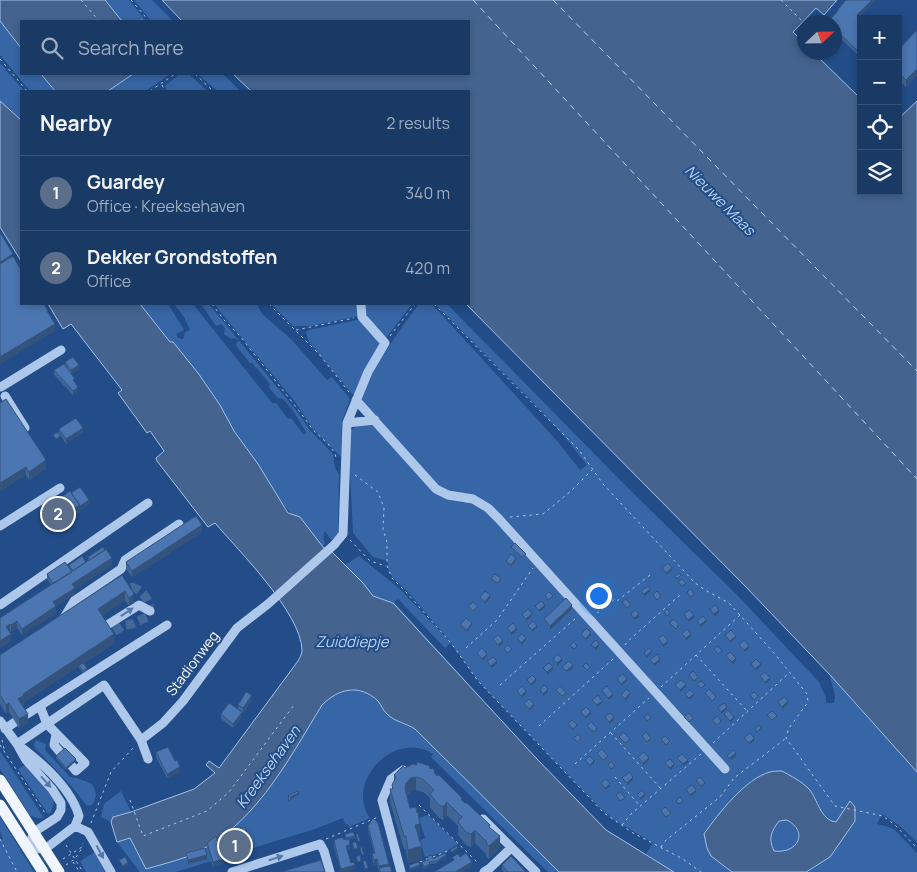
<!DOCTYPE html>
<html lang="en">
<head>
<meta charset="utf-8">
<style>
  :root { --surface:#1a3a66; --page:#27456f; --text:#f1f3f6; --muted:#9fadbf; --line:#38547a; --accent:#8bbbb9 }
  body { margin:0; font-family:Manrope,sans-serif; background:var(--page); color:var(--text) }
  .controls { position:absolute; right:15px; top:15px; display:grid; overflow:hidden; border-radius:0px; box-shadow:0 2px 8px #0003 }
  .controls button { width:45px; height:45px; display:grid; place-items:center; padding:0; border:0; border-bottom:1px solid var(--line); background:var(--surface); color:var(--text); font:25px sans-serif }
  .compass { position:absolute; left:797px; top:15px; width:45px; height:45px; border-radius:50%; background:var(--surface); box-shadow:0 2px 8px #0003; rotate:68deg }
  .you { position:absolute; left:598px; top:595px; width:18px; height:18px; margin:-12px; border:4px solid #fff; border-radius:50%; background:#1a73e8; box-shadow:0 0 0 8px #1a73e833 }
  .badge { display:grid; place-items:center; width:32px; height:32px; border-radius:50%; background:var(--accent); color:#fff; font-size:16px; font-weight:700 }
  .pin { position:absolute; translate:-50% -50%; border:2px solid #fff; box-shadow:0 1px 5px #0006 }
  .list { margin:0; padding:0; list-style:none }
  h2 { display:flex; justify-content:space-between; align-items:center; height:65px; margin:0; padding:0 20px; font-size:21px }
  h2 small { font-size:16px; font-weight:400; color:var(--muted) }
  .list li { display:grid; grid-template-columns:32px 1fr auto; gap:15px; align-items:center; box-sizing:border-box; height:75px; padding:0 20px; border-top:1px solid var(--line) }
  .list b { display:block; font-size:19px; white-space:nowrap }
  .list p { margin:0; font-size:16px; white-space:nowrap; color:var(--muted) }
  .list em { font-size:16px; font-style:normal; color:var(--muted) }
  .icon { flex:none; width:28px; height:28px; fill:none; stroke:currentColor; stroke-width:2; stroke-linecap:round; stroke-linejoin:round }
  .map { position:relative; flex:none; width:917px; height:872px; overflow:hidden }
  .search { position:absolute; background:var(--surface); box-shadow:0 2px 8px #0003; left:20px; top:20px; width:450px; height:55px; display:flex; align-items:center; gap:12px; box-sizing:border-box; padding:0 18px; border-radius:0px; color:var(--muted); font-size:19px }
  .panel { position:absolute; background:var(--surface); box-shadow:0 2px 8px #0003; left:20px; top:90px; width:450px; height:215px; border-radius:0px }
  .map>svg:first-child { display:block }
  .green { fill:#3666a6 }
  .water { fill:#44638e; stroke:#a1c2eb; fill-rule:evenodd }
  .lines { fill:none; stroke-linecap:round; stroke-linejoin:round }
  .ferry { stroke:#b9d2f1; stroke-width:1; stroke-dasharray:6 5; stroke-linecap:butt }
  .minor-tunnel { stroke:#43689a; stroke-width:9; stroke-dasharray:9 4.5; stroke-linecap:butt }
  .path { stroke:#adc8ea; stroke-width:1; stroke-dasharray:2.5 4; stroke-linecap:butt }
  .minor { stroke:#adc8ea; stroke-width:9 }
  .major { stroke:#f1f6fe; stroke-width:11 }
  .wall { fill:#406598 }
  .shaded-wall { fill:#34537c }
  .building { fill:#4b76b1; stroke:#34537c }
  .oneway { fill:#5378aa }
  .labels { text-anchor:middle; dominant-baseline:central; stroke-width:4; stroke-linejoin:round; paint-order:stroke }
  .street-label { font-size:14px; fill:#fff; stroke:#224d88 }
  .water-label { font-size:15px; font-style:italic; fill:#b9d2f1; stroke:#224d88 }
</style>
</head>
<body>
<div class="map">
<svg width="917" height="872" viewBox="0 0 917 872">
  <rect width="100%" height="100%" fill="#224d88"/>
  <path class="green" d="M105,0h24l17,21h-24z
    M134,0h18l21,21h-22z
    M0,21l21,27v26h20l14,17h-25l-30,-36z
    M0,63l24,28h-3v41l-21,-14z
    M133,74h37l-24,17h-38z
    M180,74h9l18,17h-40l-2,-5z
    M198,74h25l17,17h-23z
    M136,304h32l16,26 -8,4 2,4 5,1 2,-7 5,-2 -6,-13 -10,-13h19l79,99h4l12,16 3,-1 13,17 2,-3 -12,-20 -11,-13 -5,-1 -9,-10 1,-4 -18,-21h-2l-13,-16 -1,-3 3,-3 -4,-3 -4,1 -7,-5 1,-6 -4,-4 -5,2 -15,-22h8l90,110 10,15 24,25 2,14 4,6 -1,60 -7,6 -6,-9 -2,6 2,6 -2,4 9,5 13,13 14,-9 42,34 50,53 -6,5 -47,-49 -4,3 72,79v4l-144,-133 -75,-92z
    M214,304h43l5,10 29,25 36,41 5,-3 18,22 -8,22 -1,36 -28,-28 -17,-26z
    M271,304h141l-26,34 -27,-22 -48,10h-18z
    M419,304h13l126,138 22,28 7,-5 -23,-29 -32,-35 -97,-97h12l180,183 111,109 81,86 7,16v5h8l1,-7 -6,-23 88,99v70l-17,-16 -18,-12 -5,10 12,3 6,3 22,23v19h-111l12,-7 32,-64 -14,21c-17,-2 -15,-23 -27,-32 -7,-6 -30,-14 -40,-18 -27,14 -47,37 -65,61l7,23 21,16h-58l-28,-18 7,-11 -39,-23 -13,-11 -122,-127 -30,-42 -41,-48 -15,-14 -5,-9v-8l-15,-4 -20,-24 -5,-97 4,-7 9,-5 14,1 51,58 35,16 34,12 -56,-23 -79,-89c16,-35 36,-65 59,-95z
    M362,319l20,25 -26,50h-4l-43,-52 -3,-10 3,-2z
    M355,690l9,2 8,4 7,6 9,13 27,14 144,143h-11l-117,-115 2,-3c-37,-25 -89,27 -63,64l-21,9 -1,-3h-3l-2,-6 -28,11 -139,43h-36l-23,-30 145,-44 60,-93c10,-10 18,-14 33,-15z
    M36,740l10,4 -1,6 25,27 7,1 15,6c5,9 5,13 0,21l-5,1 -13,-17 -39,-41 -1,-4z
    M0,751l44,67h-8l-6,-3 -30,-46z
    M25,765l24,26 5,10 -3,11 -3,2 -30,-45z
    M121,791l10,21 -18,5 -2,5 -10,-5 3,-13z
    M428,815l30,29 -13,8 -20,5 -5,-17 5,-2 -6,-20z
    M0,817l34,55h-34v-30l3,-4 -3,-6z
    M787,820c13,7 17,26 -1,31 -4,2 -8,1 -12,0 -6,-15 -3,-17 5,-30z
    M95,852l10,20h-19l-6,-11z"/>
  <path class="water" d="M0,0h105l17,21h-101v27l-21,-27z
    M162,0h675l-13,15 -8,-7 -23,24 11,11v9l10,1 47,46v92h37v-72l19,-18v671l-86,-96 -86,-90 -279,-282h3v-213h-218l-18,-17h236v-53h-287z
    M41,74h92l-25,17h-53z
    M0,101l21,19v141l-21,-34z
    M48,304h92l30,38h3l25,31 22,32 14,26 24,33 30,49 12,4 23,30 9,5 31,31 10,13 20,7 144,156 69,71 68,42h-115l-144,-143c-9,-6 -20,-7 -28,-15 -4,-4 -6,-9 -9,-13 -19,-18 -40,-12 -56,4 -35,57 -70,126 -136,152 -13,5 -27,8 -40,12l-16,-31 -13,4 -6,-20 2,-5 18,-5 63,-23 21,-16 -9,-8 3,-4 10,7 79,-107c2,-4 4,-7 4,-11 -1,-37 -63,-99 -87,-127l-7,4 -51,-66 -1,-3 8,-7 -14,-20 -3,2 -29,-40 4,-3 -51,-66 -8,5z
    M782,771c9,5 19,10 27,18 9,10 11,31 27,33l14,-21 5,6v14l-25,36 -24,15h-74l-21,-16 -4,-8 -3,-14c14,-20 42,-56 66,-62 3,-1 8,-1 12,-1zM787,820c22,12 11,34 -13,31 -6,-13 -3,-19 5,-30z"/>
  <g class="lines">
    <path class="ferry" d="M473,0l444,479
      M553,0l364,371"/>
    <path class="minor-tunnel" d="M103,639l21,-14 8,-1 17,-8c4,-11 -5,-26 -17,-29l-11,5"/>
    <path class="path" d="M81,0l18,21
      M131,0l18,21
      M781,0l22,22
      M140,21l5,-4
      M0,59l27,32
      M195,74l18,17
      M162,85l3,6
      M150,91l25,-17
      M212,304l12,16 16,16 60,76 13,18 15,14 7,9 1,5
      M269,304l50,50 30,38
      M434,304l145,146 24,34 92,99 10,7 24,13 46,51 32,40 1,8 -19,26 -3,10 49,68 48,10 12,9 22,23
      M296,330l58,-12
      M390,336l25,-32
      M355,475l23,17 6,16 -1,21 4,13v24l5,12 14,14 45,51 27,38 126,132 29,20 50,26 18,13
      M510,517l33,-3 28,-23 21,-21
      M350,540l20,21 16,5
      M597,613l18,-14 2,2 33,-26
      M625,645l3,-4 52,-46
      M466,648l31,-28 36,-52
      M696,655l51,56
      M500,685l76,-67
      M661,687l79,-72
      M539,726l74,-67
      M611,733l50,56
      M2,740l3,13
      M713,743l76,-70
      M0,745l45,68
      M575,764l74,-66
      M615,777l25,29
      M130,800l13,36 64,-25 22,-19 65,-87
      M419,805l60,59
      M91,823l20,-51 23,-25
      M622,825l9,-11 70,-60
      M0,839l17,33
      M326,839l52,-22
      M66,845l17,27
      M661,847l4,-6 55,-44 14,-19 51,-39
      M433,857l17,-7
      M63,859l19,-12 1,-4
      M73,862l6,9
      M420,862l9,-4
      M66,865l9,-6 7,-11"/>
    <path class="minor" d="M1,387l60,-37
      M5,396l20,32
      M356,400l80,89 12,6 25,4 15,9 11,11 226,250
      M347,423l28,-3
      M0,526l60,-38
      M0,605l148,-102
      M63,619l11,-18 47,-32 4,-9 54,-36
      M104,627l35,-22 11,6
      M40,706l7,18 38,39 -9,8 -22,-26 2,-11
      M24,716l143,-91
      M0,721l17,23 9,16 26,29 9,14v7l-4,7 -23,15 -6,16 17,1 30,-23 4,-10c-8,-28 -39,-55 -62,-72
      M5,729l10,-7
      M141,740l22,-17 20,-22 54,-73 31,-24 66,-59 9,-11 4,-111 21,-51 17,-29 -23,-26 -1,-12
      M17,744l87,-59 37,55 7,19
      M483,819l53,53
      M75,826l13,6 23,40
      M232,872l88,-28 4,7 6,21
      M401,872l-19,-72 9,-21 12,-9
      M484,872l6,-4 21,-20"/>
    <path class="major" d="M0,780l59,92
      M0,805l43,67"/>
  </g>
  <path class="wall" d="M860,17l1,2v7l-1,1 1,1v30l-21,-20v-2l-3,-2h-3v-12z
    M917,30v45l-11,12 -8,-8v-29z
    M65,362l14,7 -8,5 7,17 -5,4 -19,-20v-5l11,-4z
    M0,403l46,66 -17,11 -3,-5z
    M59,429l24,3 -17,12 -7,-11z
    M71,493l18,11 -9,6v2l-21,13 -9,-13v-7z
    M202,532l-70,45 -6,-8v-7z
    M511,547l15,10 -4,2 -11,-10z
    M88,557l24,8 -37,24v5l-19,12v7l-34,22 -5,-7 -6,4 -1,-1 1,10 -11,7v-30l51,-33 -4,-6v-5l22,-6v-3l17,-3 2,-1z
    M516,560l-5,7 -5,-4v-2z
    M122,575l12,28 -5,3 -4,-6 -23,15 12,28 -30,20 3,7 -4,3 -4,-5v-2l-55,36v2l-2,2 6,17 -9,5 -10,-16 -3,2 -6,-10v-49z
    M491,579l10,2 -3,4 -7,-4z
    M480,597l10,1 -5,6 -5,-4z
    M468,606l10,2 -5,5 -5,-4z
    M572,609l-22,21 -6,-7v-4z
    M684,614l10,4 -6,4 -4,-6z
    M670,623l9,3 -1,3 -2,3 -6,-7z
    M460,625h12l-5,7 -7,-5z
    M493,639l10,4 -5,4 -5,-5z
    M739,645l10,3 -5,4 -5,-5z
    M477,653l10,3 -5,5 -5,-6z
    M726,656l10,5 -4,4 -6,-7z
    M689,675l9,4 -4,4 -5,-5z
    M760,676l10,4 -5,4 -5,-6z
    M556,690l10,5 -4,4 -6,-7z
    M602,690l11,6 -5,4 -6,-7z
    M705,693l11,6 -4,4 -7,-7z
    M252,700l-9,13 -5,-4v-4z
    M524,704l10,2 -5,5 -5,-5z
    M221,714l21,3 -9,11 -12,-9z
    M724,714l10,5 -4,4 -6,-6z
    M767,715l10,3 -5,4 -5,-5z
    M712,720l9,3 -4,4 -5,-5z
    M568,723l9,5 -4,3 -5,-6z
    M587,726l10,5 -3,3 -7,-6z
    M642,736l9,4 -4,4 -5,-6z
    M619,737l11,4 -5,5 -6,-7z
    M661,739l9,4 -4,4 -5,-5z
    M156,752l24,20 -13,6 -11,-21z
    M597,753l11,5 -5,4 -6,-6z
    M56,756l20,5 -10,9 -10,-12z
    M638,757l11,3 -6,6 -5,-7z
    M677,758l11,5 -5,3 -6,-6z
    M405,768h25l60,60 10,21 -11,10 -3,-3v-2l-11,-11 -4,4 -5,-2 -8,-10v-9l-11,-11 -4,5 -5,-3 -8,-10v-9l-7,-6 -7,-2 -5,1 -4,5 3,12 10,29 -2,1 4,21 -14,4 -2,-13 -2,-1 -14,-47v-13h2v-4l2,-4v-6z
    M696,780l9,5 -4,3 -5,-6z
    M661,811l10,4 -5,4 -5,-6z
    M368,826l21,40 3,6h-13l-2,-8 -3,1 -2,-7v-4l2,-1 -6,-23z
    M345,834l10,4 -8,2 3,10h-3l4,13 4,6 -9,3h-5l-7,-25v-7h12z
    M219,836l31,14 -26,8 -5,-15z
    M207,843l17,20 -11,4 -6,-20z
    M446,857l-9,6 -7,1v2l-6,3 -2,-5v-2l11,-3z
    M502,865l24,7h-22l-2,-2z"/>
  <path class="shaded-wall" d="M872,0h4l-19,20v-5z
    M837,29v5h-3v-4z
    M917,69v6l-11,12v-7z
    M13,254v9l-13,8v-9z
    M55,324v7l-55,33v-7z
    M79,365v4l-8,6v-5z
    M78,387v4l-5,4v-4z
    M83,428v4l-17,12v-5z
    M60,436v2l-4,3v-2z
    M46,460v9l-17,11v-8z
    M26,467v8l-26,17v-9z
    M89,500v4l-9,6v-4z
    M80,505v7l-21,13v-7z
    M202,525v7l-70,45v-6z
    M112,558v7l-37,24v5l-19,12v7l-34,22v-6l31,-27 19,-18z
    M516,558v2l-5,7v-2z
    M672,568v2l-6,5v-2z
    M650,589v2l-6,6v-3z
    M125,591v9l-27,18v-9z
    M134,594v9l-5,3v-8z
    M490,595v3l-5,6v-2z
    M545,605v2l-6,5v-2z
    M572,605v4l-22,21v-4z
    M719,610v3l-5,4v-3z
    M532,614v2l-6,5v-2z
    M639,614v3l-5,3v-2z
    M694,615v3l-6,4v-2z
    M706,620v2l-6,6v-3z
    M17,621v7l-6,4v-7z
    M472,623v2l-5,7v-2z
    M10,624v7l-4,2v-6z
    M537,626v2l-5,4v-2z
    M517,628v2l-6,6v-3z
    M591,633v2l-6,6v-2z
    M11,634v7l-11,7v-7z
    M114,634v9l-90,59v2l-6,4v-9l5,-5z
    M691,634v2l-5,5v-3z
    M736,636v2l-6,5v-2z
    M526,638v2l-5,5v-2z
    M503,640v3l-5,4v-2z
    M668,641v2l-5,4v-2z
    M599,644v2l-4,5v-3z
    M749,646v2l-5,4v-2z
    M652,651v2l-6,5v-2z
    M487,654v2l-5,5v-2z
    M736,658v3l-4,4v-3z
    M562,659v2l-5,5v-3z
    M660,659v2l-6,5v-2z
    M497,661v3l-6,4v-2z
    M761,664v2l-6,5v-2z
    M573,665v3l-7,5v-2z
    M553,667v3l-6,5v-3z
    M770,678v2l-5,4v-2z
    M536,679v3l-5,4v-2z
    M627,679v2l-6,5v-2z
    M686,684v3l-6,5v-2z
    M548,689v3l-5,4v-2z
    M526,691v3l-5,4v-2z
    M630,693v3l-5,5v-2z
    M613,694v2l-5,4v-2z
    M694,694v2l-5,4v-2z
    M252,695v5l-9,13v-5z
    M602,701v2l-5,4v-2z
    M788,701v3l-6,5v-2z
    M9,703v9l-3,2v-9z
    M534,704v2l-5,5v-2z
    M727,707v2l-6,5v-2z
    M242,712v5l-9,11v-4z
    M591,712v2l-6,5v-2z
    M28,714v9l-9,5v-9z
    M614,717v3l-5,4v-2z
    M734,717v2l-4,4v-2z
    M754,738v2l-5,5v-2z
    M736,753v3l-6,5v-3z
    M649,758v2l-6,6v-3z
    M76,759v2l-10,9v-2z
    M688,760v3l-5,3v-2z
    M594,761v2l-4,4v-2z
    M674,764v2l-4,4v-2z
    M180,767v5l-13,6v-4z
    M416,777v13l-5,1 -5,5 -1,-7 1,-6 5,-5z
    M633,777v3l-6,5v-2z
    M610,784v2l-5,4v-2z
    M696,790v2l-6,5v-2z
    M299,793v2l-9,4v-2z
    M645,794v2l-5,4v-2z
    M447,802v13l-4,5v-13z
    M420,824v13l-5,1v-13z
    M475,830v13l-4,4v-13z
    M355,836v2l-9,2v-2z
    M500,836v13l-11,10v-13z
    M250,843v7l-26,8v-7z
    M350,845v5l-4,1v-5z
    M422,846v13l-14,4v-13z
    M458,848v2l-7,4v-2z
    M207,855v4l-19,5v-4z
    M446,855v2l-9,6v-2z
    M224,859v4l-11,4v-5z
    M377,859v5l-3,1v-5z
    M128,862v3l-5,3v-2z
    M472,862v5l-9,5h-8z
    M389,864v4h-10v3v-5z
    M430,864v2l-6,3v-2z
    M355,865v4l-9,3h-5v-3z
    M420,865v2l-10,4v-2z"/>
  <path class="building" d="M846,0h26l-15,15 4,4v3l-3,3 3,3v26l-21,-20 1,-1 -4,-4 -3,1v-8h-6l9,-10 2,-4z
    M917,30v39l-11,11 -8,-8v-22z
    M0,232l13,22 -13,8z
    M13,256l8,14v34h23l4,7h-1l8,13 -55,33v-93z
    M73,357l6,8 -8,5 -6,-8z
    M64,364l11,15 -2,1 5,7 -5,4 -19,-21z
    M6,399l40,61 -17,12 -3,-5 -26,16v-80z
    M76,418l7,10 -17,11 -7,-10z
    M58,432l2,4 -4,3 -3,-4z
    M80,487l9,13 -9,6 -9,-13z
    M70,491l10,14 -21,13 -9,-13z
    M196,516l6,9 -70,46 -6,-9z
    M515,543l11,11 -4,3 -11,-10z
    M103,547l2,3 -15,10 -2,-3z
    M106,549l6,9 -40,26 3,4 -22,14 3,4 -34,23 -5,-8 -6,4 -1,-1 -4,3 5,7 -11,7v-23z
    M511,554l5,4 -5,7 -5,-4z
    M82,556l4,6 -13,9 -4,-6z
    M65,562l7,10 -19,12 -6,-10z
    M668,563l4,5 -6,5 -4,-5z
    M679,573l2,2 -4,4 -2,-3z
    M495,574l6,4 -3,5 -7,-4z
    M122,575l12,19 -5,4 -4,-7 -27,18 16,25 -91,60 1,1 -6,4 10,15 -9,5 -10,-16 -3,2 -6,-10v-40z
    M682,579l4,4 -4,3 -4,-4z
    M648,586l2,3 -6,5 -3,-3z
    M691,589l3,5 -4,3 -3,-5z
    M485,591l5,4 -5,7 -5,-5z
    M657,591l4,5 -4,4 -4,-5z
    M549,592l4,4 -5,4 -3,-5z
    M566,598l6,7 -22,21 -6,-7z
    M626,599l5,6 -4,3 -5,-6z
    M541,601l4,4 -6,5 -4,-4z
    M473,602l5,4 -5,5 -5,-5z
    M715,605l4,5 -5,4 -4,-5z
    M528,609l4,5 -6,5 -4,-4z
    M667,609l3,4 -3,3 -3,-4z
    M635,610l4,4 -5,4 -3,-4z
    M689,610l5,5 -6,5 -4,-6z
    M703,616l3,4 -6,5 -3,-4z
    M466,618l6,5 -5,7 -7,-5z
    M673,619l6,5 -2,2 1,1 -2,2 -6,-6z
    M533,621l4,5 -5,4 -4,-4z
    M513,623l4,5 -6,5 -4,-5z
    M587,628l4,5 -6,6 -4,-5z
    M687,629l4,5 -5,4 -4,-4z
    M731,630l5,6 -6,5 -5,-6z
    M522,634l4,4 -5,5 -4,-5z
    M498,635l5,5 -5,5 -5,-6z
    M663,635l5,6 -5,4 -5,-7z
    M596,640l3,4 -4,4 -4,-3z
    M744,640l5,6 -5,4 -5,-5z
    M574,642l3,4 -3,3 -4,-4z
    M508,645l4,4 -5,4 -3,-5z
    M718,646l4,5 -4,3 -4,-5z
    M482,648l5,6 -5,5 -5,-6z
    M649,648l3,3 -6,5 -2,-4z
    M730,652l6,6 -4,4 -6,-6z
    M558,654l4,5 -5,4 -4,-4z
    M657,654l3,5 -6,5 -4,-4z
    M493,657l4,4 -6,5 -4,-5z
    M756,659l5,5 -6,5 -4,-5z
    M569,661l4,4 -7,6 -4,-4z
    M83,663l4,5 -4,3 -4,-6z
    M549,663l4,4 -6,5 -4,-4z
    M586,663l4,4 -3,3 -4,-4z
    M693,671l5,6 -4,4 -5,-6z
    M765,672l5,6 -5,4 -5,-6z
    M623,674l4,5 -6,5 -4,-6z
    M532,675l4,4 -5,5 -4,-4z
    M681,680l5,4 -6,6 -5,-5z
    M701,681l4,4 -4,3 -4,-4z
    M544,685l4,4 -5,5 -3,-4z
    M522,686l4,5 -5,5 -4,-5z
    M560,686l6,7 -4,3 -6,-6z
    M607,686l6,8 -5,4 -6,-8z
    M627,689l3,4 -5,6 -4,-4z
    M709,689l7,8 -4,4 -7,-8z
    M690,690l4,4 -5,4 -4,-4z
    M246,692l6,3 -9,13 -5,-3z
    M754,692l4,4 -4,4 -4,-5z
    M598,695l4,6 -5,4 -5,-5z
    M784,697l4,4 -6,6 -4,-5z
    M529,699l5,5 -5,5 -5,-5z
    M229,703l13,9 -9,12 -12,-10z
    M724,703l3,4 -6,5 -3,-4z
    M586,707l5,5 -6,5 -4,-5z
    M728,710l6,7 -4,4 -6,-7z
    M772,711l5,5 -5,4 -5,-5z
    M610,713l4,4 -5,5 -4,-5z
    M689,713l4,5 -4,4 -5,-5z
    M648,714l3,4 -4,3 -3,-4z
    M717,716l4,5 -4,4 -5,-5z
    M572,720l5,5 -4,4 -5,-6z
    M591,722l6,6 -3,4 -7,-6z
    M759,725l2,3 -4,4 -2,-3z
    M623,732l7,7 -5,4 -6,-6z
    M646,732l5,6 -4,4 -5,-6z
    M750,733l4,5 -5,5 -5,-5z
    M578,734l3,4 -4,4 -3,-4z
    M665,736l5,5 -4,4 -5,-6z
    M168,747l7,14 2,-1 3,7 -13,7 -11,-22z
    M65,748l11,11 -10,9 -10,-12z
    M602,749l6,7 -5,4 -6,-7z
    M733,750l3,3 -6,5 -3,-2z
    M644,752l5,6 -6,5 -5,-6z
    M682,754l6,6 -5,4 -6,-6z
    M590,756l4,5 -4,4 -5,-5z
    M670,759l4,5 -4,4 -5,-5z
    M417,762l13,4 -1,2 4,1 2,2 -1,2 3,3 2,-1 23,23 -1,2 4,3h2l23,22 -1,2 11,9 -11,10 -3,-3 1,-1 -12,-12 -4,4 -5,-2 -8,-10 4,-5 -15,-15 -4,5 -5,-3 -8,-10 4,-4 -11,-11 -7,-2 -5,1 -5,5 -1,6 5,19 6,-1 1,6 1,-1 2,12 -5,1 5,17h1l1,4 -14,4 -2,-14h-2l-14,-47h3l-1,-4 4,-8 -2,-2 9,-9 2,2 8,-4 4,1z
    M611,762l4,4 -4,3 -3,-4z
    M629,772l4,5 -6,6 -5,-5z
    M700,777l5,6 -4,3 -5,-6z
    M606,779l4,5 -5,4 -4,-5z
    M692,785l4,5 -6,5 -4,-6z
    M642,790l3,4 -5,4 -3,-3z
    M298,791l1,2 -9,4 1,2 -3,2 1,-6z
    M620,792l5,6 -5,3 -4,-6z
    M680,797l3,4 -4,3 -3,-3z
    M665,807l6,6 -5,4 -5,-6z
    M373,818l5,5 11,41 -10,2 -2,-7 -3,1 -2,-6 3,-1 -7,-27z
    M245,827l5,16 -26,8 -5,-15z
    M353,832l2,4 -9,2 -1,-4z
    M356,834h2l2,7 -2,1z
    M216,836l8,23 -11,3 -6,-19z
    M343,837v2l6,1 1,5 -4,1 2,7 3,10 3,-1 1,3 -14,4 -1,-3 -6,-26z
    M356,842l2,6 -4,1 -2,-6z
    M457,846l1,2 -7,4 -1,-2z
    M362,847l2,8h-2l-2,-7z
    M205,848l2,7 -19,5 -2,-7z
    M445,853l1,2 -9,6 -8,1 1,2 -6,3 -2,-5 6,-2v-4l4,-1 1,4z
    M466,853l6,9 -17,10h-21l20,-12 -2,-3 6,-3 2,3z
    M360,855l1,6 -3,1 -2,-5z
    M511,856l15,16h-18l-6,-7z
    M125,857l3,5 -5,4 -4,-6z
    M321,860l4,12h-44z
    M363,861h3l2,7 -3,1z
    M419,862l1,3 -10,4 -1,-4z
    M390,866l2,6h-12l-1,-4z"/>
  <defs><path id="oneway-solid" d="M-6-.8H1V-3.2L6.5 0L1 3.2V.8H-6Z" transform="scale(1.25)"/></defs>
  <g class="oneway">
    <use href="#oneway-solid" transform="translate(127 612) rotate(-33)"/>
    <use href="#oneway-solid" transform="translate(46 782) rotate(48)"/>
    <use href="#oneway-solid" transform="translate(100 852) rotate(62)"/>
    <use href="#oneway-solid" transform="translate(276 858) rotate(-17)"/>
  </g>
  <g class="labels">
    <g class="street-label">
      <text transform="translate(192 663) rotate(-53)">Stadionweg</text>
    </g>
    <g class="water-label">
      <text transform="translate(720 200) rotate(45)">Nieuwe Maas</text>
      <text x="352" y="641">Zuiddiepje</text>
      <text transform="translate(268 767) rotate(-54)">Kreeksehaven</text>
    </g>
  </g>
</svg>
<div class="controls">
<button>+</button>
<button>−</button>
<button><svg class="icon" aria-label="locate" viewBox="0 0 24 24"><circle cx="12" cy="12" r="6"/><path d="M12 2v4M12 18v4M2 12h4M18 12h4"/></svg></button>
<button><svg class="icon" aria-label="layers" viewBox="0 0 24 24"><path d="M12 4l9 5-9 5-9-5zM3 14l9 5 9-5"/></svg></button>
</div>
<svg class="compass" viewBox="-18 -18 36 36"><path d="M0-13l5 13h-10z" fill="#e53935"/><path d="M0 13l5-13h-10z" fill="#9fadbf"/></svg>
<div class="you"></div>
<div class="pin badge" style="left:235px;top:846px;background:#5c6f8a">1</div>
<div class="pin badge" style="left:58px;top:514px;background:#5c6f8a">2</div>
<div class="search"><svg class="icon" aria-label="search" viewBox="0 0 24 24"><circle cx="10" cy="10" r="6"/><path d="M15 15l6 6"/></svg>Search here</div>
<section class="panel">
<h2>Nearby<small>2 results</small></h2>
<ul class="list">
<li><span class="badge" style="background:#5c6f8a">1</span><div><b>Guardey</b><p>Office · Kreeksehaven</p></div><em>340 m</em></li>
<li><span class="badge" style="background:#5c6f8a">2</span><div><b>Dekker Grondstoffen</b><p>Office</p></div><em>420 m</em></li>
</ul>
</section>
</div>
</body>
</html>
